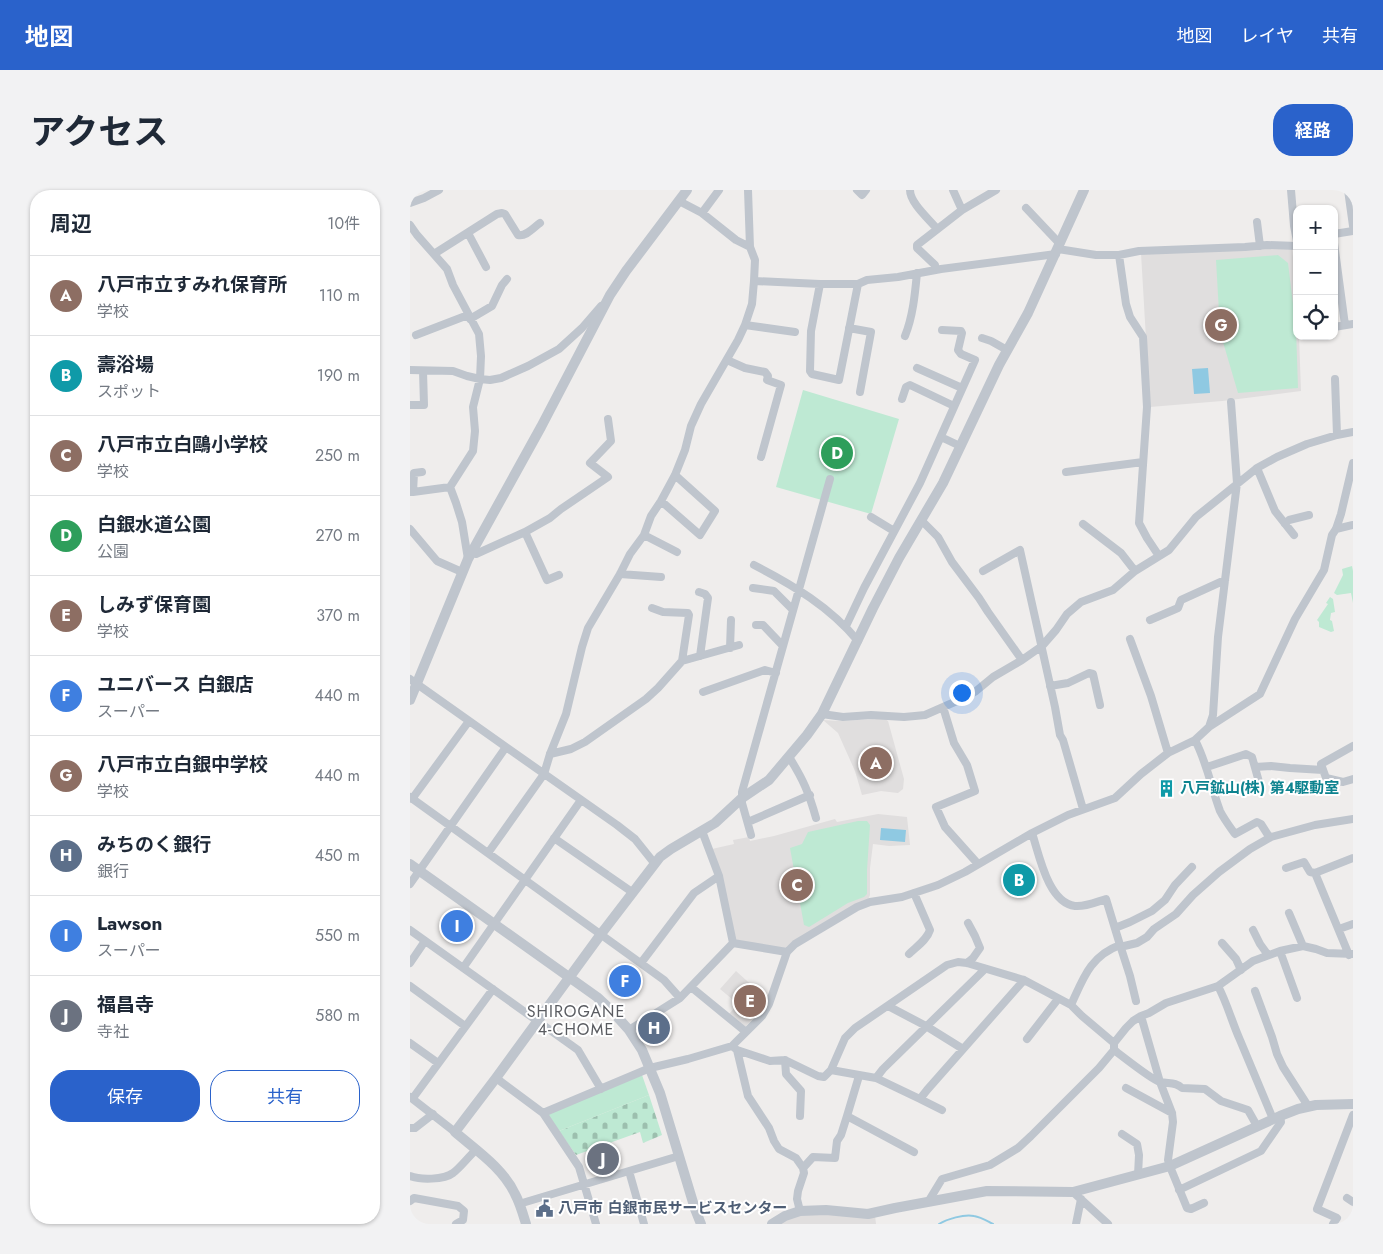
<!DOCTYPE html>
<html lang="ja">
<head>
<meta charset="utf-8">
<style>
  :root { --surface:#fff; --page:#f2f2f3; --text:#1f2937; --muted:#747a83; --line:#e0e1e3; --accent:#2a62cb }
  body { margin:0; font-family:Jost,"Noto Sans JP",sans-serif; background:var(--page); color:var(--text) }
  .controls { position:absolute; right:15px; top:15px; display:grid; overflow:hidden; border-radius:10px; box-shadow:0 1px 4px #0004 }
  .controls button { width:45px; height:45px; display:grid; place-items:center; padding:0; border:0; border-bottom:1px solid var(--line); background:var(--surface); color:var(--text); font:25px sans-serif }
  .you { position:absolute; left:551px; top:502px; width:18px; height:18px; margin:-12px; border:4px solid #fff; border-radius:50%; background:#1a73e8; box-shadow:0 0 0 8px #1a73e833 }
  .badge { display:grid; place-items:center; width:32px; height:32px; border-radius:50%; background:var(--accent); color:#fff; font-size:16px; font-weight:700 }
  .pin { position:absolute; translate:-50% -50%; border:2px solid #fff; box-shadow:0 1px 5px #0006 }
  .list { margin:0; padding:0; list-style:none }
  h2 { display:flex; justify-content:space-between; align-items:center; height:65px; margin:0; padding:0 20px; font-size:21px }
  h2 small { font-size:16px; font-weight:400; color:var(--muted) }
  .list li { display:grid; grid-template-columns:32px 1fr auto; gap:15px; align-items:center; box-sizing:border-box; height:80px; padding:0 20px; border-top:1px solid var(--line) }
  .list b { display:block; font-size:19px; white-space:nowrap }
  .list p { margin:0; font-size:16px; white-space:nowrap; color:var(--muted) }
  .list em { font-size:16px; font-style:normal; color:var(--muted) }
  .actions { display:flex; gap:10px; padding:15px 20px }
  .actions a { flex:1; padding:11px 0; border:1px solid var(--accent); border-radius:20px; text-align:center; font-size:18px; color:var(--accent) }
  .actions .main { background:var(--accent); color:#fff }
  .icon { flex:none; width:28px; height:28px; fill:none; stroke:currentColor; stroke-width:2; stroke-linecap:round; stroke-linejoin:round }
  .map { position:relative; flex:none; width:943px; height:1034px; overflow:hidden; border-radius:20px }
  header { display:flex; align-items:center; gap:30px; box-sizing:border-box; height:70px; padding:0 25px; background:var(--accent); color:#fff }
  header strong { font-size:24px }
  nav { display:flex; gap:28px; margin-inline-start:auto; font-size:18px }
  .intro { display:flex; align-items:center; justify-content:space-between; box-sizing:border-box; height:120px; padding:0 30px }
  h1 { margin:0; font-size:35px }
  .button { padding:12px 22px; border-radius:20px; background:var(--accent); color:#fff; font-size:18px; font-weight:700 }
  main { display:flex; gap:30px; padding:0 30px }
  aside { flex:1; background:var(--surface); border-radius:20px; box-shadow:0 1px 4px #0004 }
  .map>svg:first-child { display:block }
  .education { fill:#e0dede }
  .cemetery { fill:url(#cemetery-stones) }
  .park { fill:#bee9d3 }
  .water { fill:#8fc9e2 }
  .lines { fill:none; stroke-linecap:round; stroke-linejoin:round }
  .stream { stroke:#8fc9e2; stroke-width:2 }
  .minor { stroke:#bfc5cd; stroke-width:8 }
  .tertiary { stroke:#bfc5cd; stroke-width:10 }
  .labels { text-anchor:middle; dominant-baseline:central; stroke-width:4; stroke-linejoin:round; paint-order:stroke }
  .culture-label { font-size:15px; font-weight:bold; fill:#0d838f; stroke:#fff; text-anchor:start }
  .service-label { font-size:15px; font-weight:bold; fill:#4e5e75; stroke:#fff; text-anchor:start }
  .neighbourhood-label { font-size:16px; letter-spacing:1px; fill:#5a5c61; stroke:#fff }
</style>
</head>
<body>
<header>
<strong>地図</strong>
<nav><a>地図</a><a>レイヤ</a><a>共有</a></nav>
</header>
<div class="intro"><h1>アクセス</h1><a class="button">経路</a></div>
<main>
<aside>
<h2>周辺<small>10件</small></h2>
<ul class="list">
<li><span class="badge" style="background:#8d6e63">A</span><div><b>八戸市立すみれ保育所</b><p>学校</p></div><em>110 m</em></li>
<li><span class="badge" style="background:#0f9aa8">B</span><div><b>壽浴場</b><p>スポット</p></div><em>190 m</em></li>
<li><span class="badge" style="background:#8d6e63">C</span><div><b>八戸市立白鷗小学校</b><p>学校</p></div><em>250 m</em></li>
<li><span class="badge" style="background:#2e9e5b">D</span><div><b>白銀水道公園</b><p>公園</p></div><em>270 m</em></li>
<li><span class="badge" style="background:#8d6e63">E</span><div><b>しみず保育園</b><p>学校</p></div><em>370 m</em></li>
<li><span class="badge" style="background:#3f7fe0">F</span><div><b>ユニバース 白銀店</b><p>スーパー</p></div><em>440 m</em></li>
<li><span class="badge" style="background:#8d6e63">G</span><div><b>八戸市立白銀中学校</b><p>学校</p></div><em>440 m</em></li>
<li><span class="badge" style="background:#5c6f8a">H</span><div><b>みちのく銀行</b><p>銀行</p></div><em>450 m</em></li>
<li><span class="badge" style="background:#3f7fe0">I</span><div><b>Lawson</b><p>スーパー</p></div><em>550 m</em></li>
<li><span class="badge" style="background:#6b7280">J</span><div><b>福昌寺</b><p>寺社</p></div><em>580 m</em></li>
</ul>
<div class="actions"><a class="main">保存</a><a>共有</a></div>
</aside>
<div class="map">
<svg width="943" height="1034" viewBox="0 0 943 1034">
  <defs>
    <pattern id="cemetery-stones" width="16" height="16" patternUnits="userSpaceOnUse" patternTransform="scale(1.25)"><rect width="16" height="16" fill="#bee9d3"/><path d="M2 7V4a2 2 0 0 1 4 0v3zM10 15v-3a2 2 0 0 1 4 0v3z" fill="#9cbfae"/></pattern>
  </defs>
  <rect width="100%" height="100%" fill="#efedec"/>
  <path class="education" d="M856,58l26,1 5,39v48h2l2,55 -79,10 -72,6 -9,-154z
    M467,529h8l3,2 16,58 -1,10 -5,4 -17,-2 -19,4 -7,-24 -17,-38 -15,-13 16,1z
    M468,624l29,3 3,28 -21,1 -16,-2 -3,24v27l-2,5 -85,49 -46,-8 -2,-2 -23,-90 22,-5 -1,-4 16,-3 1,4 24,-5 61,-17 2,3z
    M326,781l31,28 -7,13 -14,14 -3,1 -14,-13 9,-10 -18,-15z
    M388,1024l77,1 1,9h-100z"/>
  <path class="cemetery" d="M239,905l13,40 -19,8 -3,-11 -64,23 -17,-24z"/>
  <path class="park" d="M868,65l10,8 8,66 2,59 -60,5 -15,-51 -3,-12 -4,-70z
    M393,200l96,29 -28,95 -95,-27z
    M942,376l1,5v32l-2,-10 -14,2 -3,-2 9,-18 -1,-6z
    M920,407l3,2 2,13 -4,1 -1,7 2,1 2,10 -3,1 -12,-5v-5l-2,-2 11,-16 -2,-1z
    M448,631h9l3,4 -3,45v24l-3,3 -16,6 -39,24 -5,-2 -14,-77 12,-4 6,-12z
    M232,885l7,20 -90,36 -10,-15v-3z"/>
  <path class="water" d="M798,178l2,25 -16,1 -2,-25z
    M471,638l25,2 -1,12 -25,-2z"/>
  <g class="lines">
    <path class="stream" d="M529,1034c8,-5 25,-10 35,-8 7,1 13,5 19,8"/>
    <path class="minor" d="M338,0l2,57
      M447,0l5,5 4,-5
      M500,0c0,13 19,29 27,39
      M543,0l9,20
      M881,0l3,36 3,15
      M938,0l5,36
      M0,13l14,-5 15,-8
      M616,18l34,36
      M292,23l17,-23
      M847,32l3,24
      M0,35l7,10 30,34 6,16 26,49 2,22 -1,23 -7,28 2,24 -2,20 -23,36 6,16 6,19 6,37
      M58,43l18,34
      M924,44l19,-3
      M924,53l11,82
      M648,59l38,6h23l20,-4 106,-4 22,-2 30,1
      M24,64l63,-40 5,-1 3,1 13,21c8,2 15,-7 22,-12
      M709,65l7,49 4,13 13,20 4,70 -8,116 8,15 12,18
      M526,80l-1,-5 -18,-17v-3l45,-35 34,-20
      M344,91l66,3h38l9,-4 31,-3 43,-8 115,-15
      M410,94l-9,47 -1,40 2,3 27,6 19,-96
      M60,129l22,-13 10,-21 5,-6
      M335,135l50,7
      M924,137l19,-3
      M439,138l22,4 -11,60
      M6,145l52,-20
      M495,146c8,-20 10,-42 12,-63
      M572,148l9,3 16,9
      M317,170l18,8 20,4 3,4 -1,4 14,5 -20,72
      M507,178l45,20
      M0,180l43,1 14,5 13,3 10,1 11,-2 27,-12 31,-17 23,-21 19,-22
      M925,189l2,56
      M492,209l4,-12 4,-2 44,21
      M0,215h14l-1,-34
      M531,247l19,9
      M847,278l18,43 19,24
      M656,282l77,-10
      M0,302h3l1,-19 8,-1
      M3,302l37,-5
      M251,311l39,34 15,-24 -40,-36
      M461,327l23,14
      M512,331l16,16 14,25 27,36 9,14 34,48
      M673,334l38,29 14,18
      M875,334l4,-4 20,-5
      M0,339l27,32 25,11
      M926,339l17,-4
      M115,342l22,48 12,-5
      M234,345l33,17
      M61,362l5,2 49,-22 25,-14 11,-9 47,-32 -18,-14 21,-22 -3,-22
      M344,375c39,20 76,42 104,76
      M573,381l37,-21 35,157 5,28 3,5 20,69
      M210,384l41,3
      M343,398l21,3 19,19
      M289,402l6,2 3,4 -8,58
      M242,418l11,4 25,1 1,2 -7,46
      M740,430l28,-12 3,-8 44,-20
      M346,435h7l20,21
      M436,436l18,-38 56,-105 55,-123 -14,-6 -3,-4 4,-17 -1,-2 -19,-1
      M720,449l21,57 17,57
      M320,458l1,-28
      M0,489l96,68 -96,137
      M640,496l18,-3 21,-10 4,1 7,31
      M293,502l62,-22 11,3
      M533,517l11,36 13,22 8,26 -39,16 9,20 33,37
      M412,524l21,3 28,-2 33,2 11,-1 10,-1 41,-18 10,-6 17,-14 29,-17 20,-14 14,-16 11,-16 14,-12 32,-12 22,-19 34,-21 27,-33 61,-49 20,-11 30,-13 30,-9 16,-3
      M799,537l4,-12 5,-78 19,-154 -6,-81
      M785,550c12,23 16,47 25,71 4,8 10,16 15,23l22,-12 4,2 7,11 3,2 44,-12 38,-6
      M943,556l-32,18 5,14 17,4 10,-3
      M96,557l111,78 18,14 20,25
      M140,564l21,-5 14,-7 61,-43 12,-11 24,-27 57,-16
      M379,567c14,22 20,36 27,61
      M797,577l39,-13 6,3 9,32
      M845,577l16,-1 19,2 33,2
      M0,607l254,183 16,18
      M2,609l57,-78
      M338,632l62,-27
      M292,641l17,45 14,67 54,9
      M341,645l-9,-32v-11l88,-313
      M144,648l78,54
      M78,663l56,-79 6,-20 16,-40 16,-67 6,-19 32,-54 10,-20 14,-19 7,-19 10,-15 14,-26 10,-25 6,-24 10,-22 37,-64 7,-15 7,-21 2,-23 1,-21 -5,-13 -14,-7 -34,-27 -23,-12
      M876,678l18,-6 6,10 5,1
      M879,723l14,33
      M705,738l15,-6 22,-11 13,-11 10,-15 17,-18
      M929,739l14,-5
      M0,740l168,120 23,39
      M843,740l7,14 8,11
      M812,753l14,16 5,11
      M710,755l10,31 6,25
      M710,757l17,-4 10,-6 7,-8 22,-15 17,-19 26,-23 31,-23 21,-12
      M870,761l17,47
      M499,764c7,-7 18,-14 21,-24l-16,-37
      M939,765l-34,-82 38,-15
      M0,773l15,-22
      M231,773l53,-70 25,-17
      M557,773l6,-5 7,-10 -5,-12 -7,-13
      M53,778l118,-168
      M0,796l55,40
      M808,796c9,17 14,36 22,54 11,26 22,53 33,79
      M281,797l55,45
      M845,801l17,46 5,17 6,13 25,39
      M661,815l11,11 32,27
      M478,816l38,20 37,23
      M731,826l19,66 12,31 1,9 -5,38 3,9 16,39 4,1 13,-6
      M219,840l51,-32 53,-55
      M617,849l31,-40
      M0,853l28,20
      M322,856l5,4 33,11 15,-1 33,16 6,1 7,-7 14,-32 10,-10 92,-63 11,-3 9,1 57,17 47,25c12,-26 19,-49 49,-60l-14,-46c-10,3 -20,8 -31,7 -27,-3 -36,-52 -43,-73
      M327,860l11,46 21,32 5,13 5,8 17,9 7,10 1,5 -6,18 -1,8 3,12
      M704,860c8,6 38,30 46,32 9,2 16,0 22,6l23,1 16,12 27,9 9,16
      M375,870l1,14 15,17 -1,25
      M421,880l45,8 44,21 7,-9 97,-110
      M449,886l-12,40 67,36
      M86,888l47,35 36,54 17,57
      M466,888l7,-9 102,-100
      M716,898l46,25
      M0,907l45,35
      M3,908l80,-109
      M510,909l22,11
      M133,923l107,-45 38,-9 44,-13 30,-30 7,-12 18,-52 8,-8 62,-37 13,-5 32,-5 36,-12 27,-13 67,-39 36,-18 47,-17 26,-24 27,-21 27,-13 14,-13 51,-33 35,-75 29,-49 8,-35 4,-6 5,-15 12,-51
      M0,938h5l18,-14
      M712,944l15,10 2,11 -1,20
      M393,978l10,-11 22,1 2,-17 4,-6 6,-19
      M219,981l15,53
      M0,986c10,4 34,4 43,-3 7,-5 16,-17 23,-23
      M769,1000l82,-39 20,-29 -1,-6
      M663,1002l35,32
      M937,1008l6,4
      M0,1011l4,-3 44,8 6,5 -1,9 -7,4
      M518,1012l14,-23 48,-14 28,-17 13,-12 68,-68 15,-18v-7l12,-15 7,-7 8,-5 8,-3 17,-10 52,-17 35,-25 27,-10 23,-5 13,3 11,4 26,1
      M109,1014l160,-48
      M666,1034l5,-25
      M923,1034l4,-6 -20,-9 36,-94"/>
    <path class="tertiary" d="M0,510l58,-141 73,-132 69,-132 16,-24 61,-81
      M0,674l187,133 15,14 17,19 13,20 18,43 35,116 6,15
      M116,1034c-3,-10 -6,-21 -11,-30 -12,-26 -39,-44 -60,-62l41,-54 105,-144 59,-77 11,-8 44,-26 27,-25 27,-18 38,-45 15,-21 51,-106 26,-50 44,-75 56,-118 29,-52 56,-123
      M362,1034l13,-8 15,-5 26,-1 42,4 27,-6 92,-17 86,1 97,-26 110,-50 18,-7 18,-4 37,-1"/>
  </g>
  <defs>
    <symbol id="building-bare" viewBox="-9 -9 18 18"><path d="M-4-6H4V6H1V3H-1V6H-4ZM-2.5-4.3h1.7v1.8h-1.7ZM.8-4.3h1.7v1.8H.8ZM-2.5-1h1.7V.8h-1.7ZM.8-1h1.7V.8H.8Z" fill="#0f9aa8" stroke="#fff" stroke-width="2.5" paint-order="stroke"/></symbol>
    <symbol id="civic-bare" viewBox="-9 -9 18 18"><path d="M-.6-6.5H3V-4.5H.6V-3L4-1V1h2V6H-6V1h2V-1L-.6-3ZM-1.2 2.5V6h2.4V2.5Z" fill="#5c6f8a" stroke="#fff" stroke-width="2.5" paint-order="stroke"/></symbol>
  </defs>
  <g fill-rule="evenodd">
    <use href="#building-bare" x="744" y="586" width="25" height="25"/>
    <use href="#civic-bare" x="122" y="1006" width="25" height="25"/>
  </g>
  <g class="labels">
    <g class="culture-label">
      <text x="770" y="598">八戸鉱山(株) 第４駆動室</text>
    </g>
    <g class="service-label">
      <text x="148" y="1018">八戸市 白銀市民サービスセンター</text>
    </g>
    <g class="neighbourhood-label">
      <text x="166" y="821">SHIROGANE<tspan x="166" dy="18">4-CHOME</tspan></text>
    </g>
  </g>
</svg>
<div class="controls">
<button>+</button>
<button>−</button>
<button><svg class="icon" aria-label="locate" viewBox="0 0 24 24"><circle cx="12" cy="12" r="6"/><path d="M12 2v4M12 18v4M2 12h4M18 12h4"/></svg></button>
</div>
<div class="you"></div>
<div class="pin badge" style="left:466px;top:573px;background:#8d6e63">A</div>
<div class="pin badge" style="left:609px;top:690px;background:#0f9aa8">B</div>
<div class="pin badge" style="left:387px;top:695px;background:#8d6e63">C</div>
<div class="pin badge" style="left:427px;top:263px;background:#2e9e5b">D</div>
<div class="pin badge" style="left:340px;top:811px;background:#8d6e63">E</div>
<div class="pin badge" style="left:215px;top:791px;background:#3f7fe0">F</div>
<div class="pin badge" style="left:811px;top:135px;background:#8d6e63">G</div>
<div class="pin badge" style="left:244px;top:838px;background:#5c6f8a">H</div>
<div class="pin badge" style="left:47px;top:736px;background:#3f7fe0">I</div>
<div class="pin badge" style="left:193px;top:969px;background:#6b7280">J</div>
</div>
</main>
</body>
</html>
